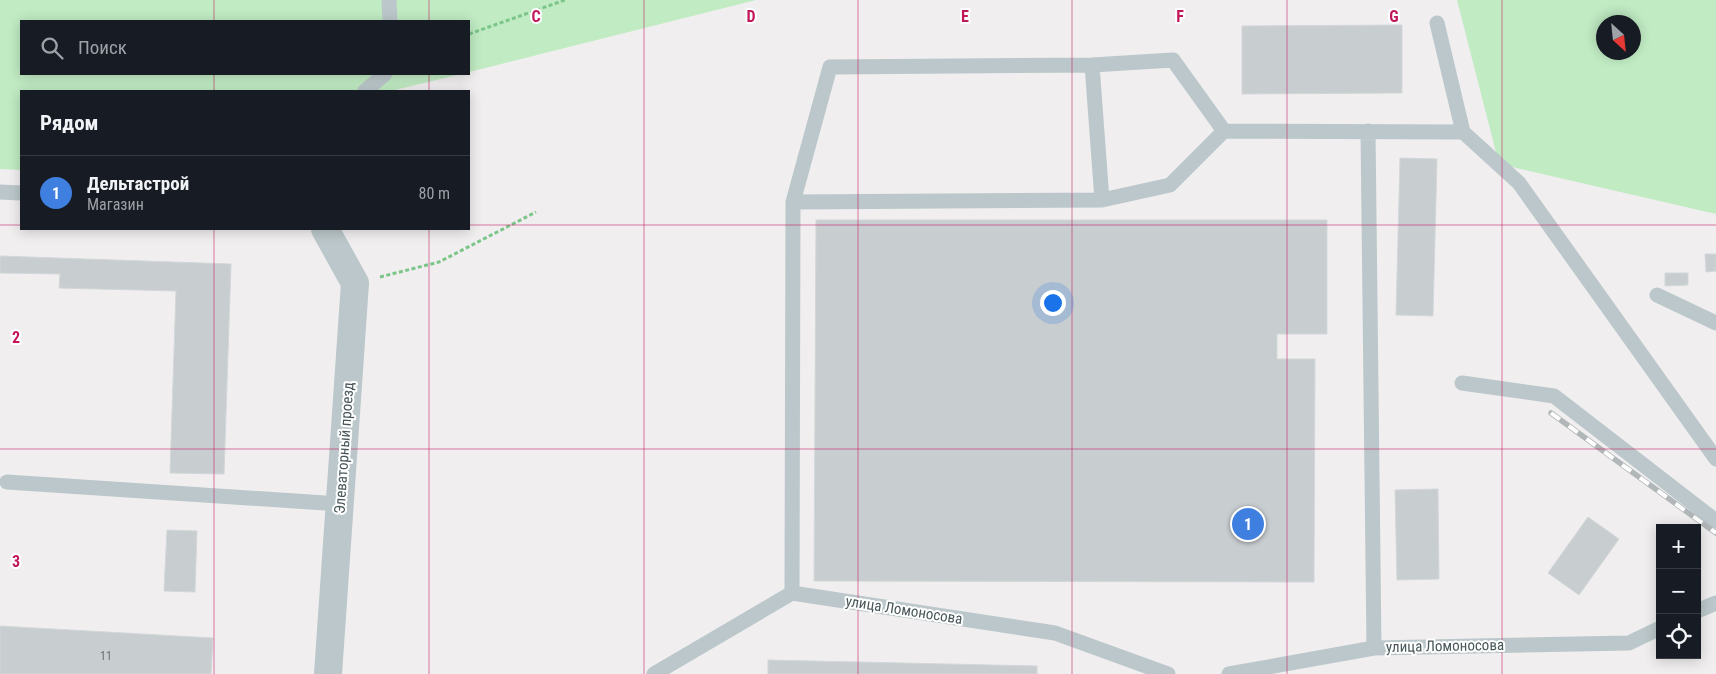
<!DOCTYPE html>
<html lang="ru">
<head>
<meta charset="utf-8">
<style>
  :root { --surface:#171b24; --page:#242831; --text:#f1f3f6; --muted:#9ea1a6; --line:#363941; --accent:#d93025 }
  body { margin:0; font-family:"Roboto Condensed",sans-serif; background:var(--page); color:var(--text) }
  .controls { position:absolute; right:15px; bottom:15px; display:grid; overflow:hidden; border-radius:0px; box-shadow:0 2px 12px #0003 }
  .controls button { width:45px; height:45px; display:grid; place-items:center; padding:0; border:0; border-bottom:1px solid var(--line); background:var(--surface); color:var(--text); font:25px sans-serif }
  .compass { position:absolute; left:1596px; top:15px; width:45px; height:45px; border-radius:50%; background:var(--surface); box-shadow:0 2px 12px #0003; rotate:153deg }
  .you { position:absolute; left:1052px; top:302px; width:18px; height:18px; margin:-12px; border:4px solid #fff; border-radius:50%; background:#1a73e8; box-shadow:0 0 0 8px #1a73e833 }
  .badge { display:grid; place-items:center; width:32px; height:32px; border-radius:50%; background:var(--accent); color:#fff; font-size:16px; font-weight:700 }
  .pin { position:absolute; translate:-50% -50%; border:2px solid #fff; box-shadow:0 1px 5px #0006 }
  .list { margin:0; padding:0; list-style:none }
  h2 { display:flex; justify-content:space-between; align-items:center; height:65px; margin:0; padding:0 20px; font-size:21px }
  h2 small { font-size:16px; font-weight:400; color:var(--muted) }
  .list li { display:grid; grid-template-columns:32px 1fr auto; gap:15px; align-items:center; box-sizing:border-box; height:75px; padding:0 20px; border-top:1px solid var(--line) }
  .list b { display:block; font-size:19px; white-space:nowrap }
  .list p { margin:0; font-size:16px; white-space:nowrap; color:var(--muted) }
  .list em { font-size:16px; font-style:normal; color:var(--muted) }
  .icon { flex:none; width:28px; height:28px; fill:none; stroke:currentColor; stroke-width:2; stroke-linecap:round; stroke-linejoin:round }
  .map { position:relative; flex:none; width:1716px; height:674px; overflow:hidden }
  .search { position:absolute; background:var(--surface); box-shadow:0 2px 12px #0003; left:20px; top:20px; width:450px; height:55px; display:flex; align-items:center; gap:12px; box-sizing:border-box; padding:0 18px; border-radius:0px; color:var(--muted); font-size:19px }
  .panel { position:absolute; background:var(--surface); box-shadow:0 2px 12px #0003; left:20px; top:90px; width:450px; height:140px; border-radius:0px }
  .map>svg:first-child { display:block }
  .green { fill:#c0ebc3; fill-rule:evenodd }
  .building { fill:#c8cdd0; stroke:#d3d7d9 }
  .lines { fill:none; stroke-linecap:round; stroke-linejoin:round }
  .path { stroke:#7bc589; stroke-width:3; stroke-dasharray:4 2.5; stroke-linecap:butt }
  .service { stroke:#bbc7ca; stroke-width:15 }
  .minor { stroke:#bbc7ca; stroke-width:28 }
  .rail-casing { stroke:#b1b6b8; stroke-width:5.5 }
  .rail { stroke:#fff; stroke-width:4; stroke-dasharray:11; stroke-linecap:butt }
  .grid { fill:none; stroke:#c2185b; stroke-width:1; stroke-opacity:0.55 }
  .labels { text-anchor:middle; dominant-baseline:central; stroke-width:4; stroke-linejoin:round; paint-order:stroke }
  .number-label { font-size:12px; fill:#687478 }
  .street-label { font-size:15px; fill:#48575a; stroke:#fff }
  .grid-label { font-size:16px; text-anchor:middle; font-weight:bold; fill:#c2185b; stroke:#fff; stroke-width:4; stroke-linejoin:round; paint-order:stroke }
</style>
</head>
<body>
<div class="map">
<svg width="1716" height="674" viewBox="0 0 1716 674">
  <rect width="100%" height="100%" fill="#f0eeef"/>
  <path class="green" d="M0,0h756l-287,72v-51h-448v53h440l-70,17h-370v79l-21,-1z
    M1457,0h259v214l-217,-50zM1604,22h30v30h-30z"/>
  <path class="building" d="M1402,25v68l-160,1v-68z
    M1400,158l37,1 -4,157 -37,-1z
    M816,220h511v114h-50v25h38l-1,223 -500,-1z
    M1705,254h11v17l-10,1z
    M0,256l231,8 -7,210 -54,-1 6,-182 -117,-3 1,-14 -60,-1z
    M1665,273h23v12l-23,1z
    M1438,489l1,90 -42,1 -2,-90z
    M1588,517l31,22 -40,56 -31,-22z
    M167,530l30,1 -2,61 -31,-1z
    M0,626l213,12 -2,36h-211z
    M768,660l269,6v8h-269z"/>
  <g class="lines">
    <path class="path" d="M469,34l96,-34
      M380,277l59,-15 97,-50"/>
    <path class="service" d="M389,0l1,21
      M1437,23l26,109
      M1092,65l10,135
      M365,91l20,-17
      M1368,131l6,517
      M0,192l21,1
      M793,202l37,-135 262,-2 81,-5 51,71
      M1657,295l59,28
      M1462,383l92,13 162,125
      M7,482l333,22
      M792,593l1,-391 309,-2 68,-15 54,-54 239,1 56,51 197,276
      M1697,611l19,-8
      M654,674l138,-81 263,40 113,41
      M1229,674l145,-26 255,-5 31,-15"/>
    <path class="minor" d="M325,229l30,54 -27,391"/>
    <defs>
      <path id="rail" d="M1551,413l165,120"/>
    </defs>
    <use href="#rail" class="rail-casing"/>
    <use href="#rail" class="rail"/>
  </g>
  <path class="grid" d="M214,0v21M429,0v21M644,0v674M858,0v674M1072,0v674M1287,0v674M1502,0v674M214,74v17M429,74v17M0,225h21M469,225h1247M214,229v445M429,229v445M0,449h1716"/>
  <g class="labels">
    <g class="number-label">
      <text x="106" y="656">11</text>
    </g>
    <g class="street-label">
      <text transform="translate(344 448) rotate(-86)">Элеваторный проезд</text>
      <text transform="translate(904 610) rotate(9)">улица Ломоносова</text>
      <text transform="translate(1445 646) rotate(-1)">улица Ломоносова</text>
    </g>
  </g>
  <g class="grid-label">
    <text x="536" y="22">C</text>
    <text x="751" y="22">D</text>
    <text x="965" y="22">E</text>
    <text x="1180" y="22">F</text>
    <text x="1394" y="22">G</text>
    <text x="16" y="343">2</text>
    <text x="16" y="567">3</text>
  </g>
</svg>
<div class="controls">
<button>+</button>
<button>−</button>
<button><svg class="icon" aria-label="locate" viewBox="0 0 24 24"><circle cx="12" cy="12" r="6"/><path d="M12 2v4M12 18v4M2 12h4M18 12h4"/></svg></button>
</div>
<svg class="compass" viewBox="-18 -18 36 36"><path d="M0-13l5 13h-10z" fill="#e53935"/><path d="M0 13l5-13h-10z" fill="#9ea1a6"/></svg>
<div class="you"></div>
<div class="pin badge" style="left:1248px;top:524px;background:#3f7fe0">1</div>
<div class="search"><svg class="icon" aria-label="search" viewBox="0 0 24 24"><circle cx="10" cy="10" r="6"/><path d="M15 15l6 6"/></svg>Поиск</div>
<section class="panel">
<h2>Рядом<small></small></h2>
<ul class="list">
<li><span class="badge" style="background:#3f7fe0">1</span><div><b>Дельтастрой</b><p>Магазин</p></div><em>80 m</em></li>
</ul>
</section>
</div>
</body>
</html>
